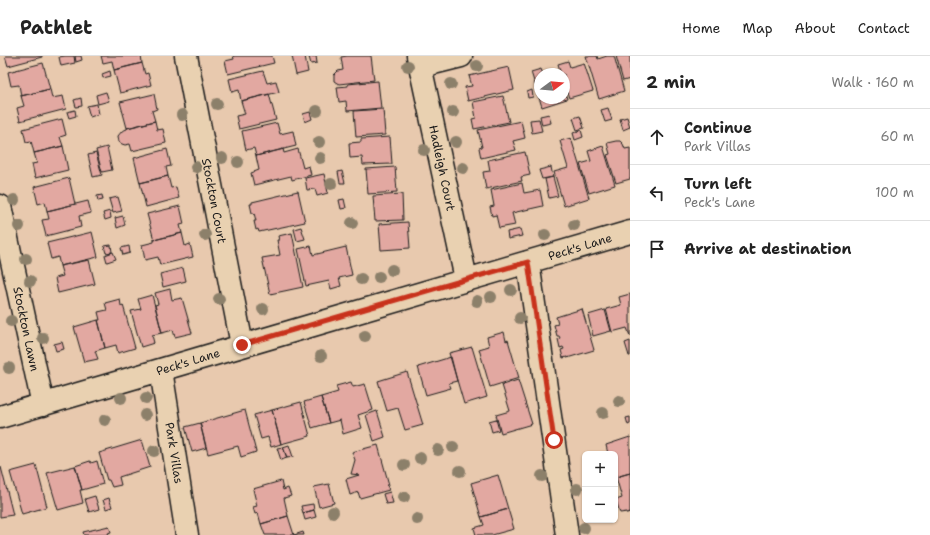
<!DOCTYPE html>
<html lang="en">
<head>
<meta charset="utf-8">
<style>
  :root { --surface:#fff; --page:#f2f2f2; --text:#222; --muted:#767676; --line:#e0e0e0 }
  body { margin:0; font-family:"Shantell Sans",sans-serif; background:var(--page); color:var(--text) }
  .controls { position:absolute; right:12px; bottom:12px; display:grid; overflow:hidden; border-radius:6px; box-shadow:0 1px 3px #0004 }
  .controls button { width:36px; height:36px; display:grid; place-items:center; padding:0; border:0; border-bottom:1px solid var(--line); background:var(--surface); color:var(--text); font:20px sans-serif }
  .compass { position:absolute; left:534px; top:12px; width:36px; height:36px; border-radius:50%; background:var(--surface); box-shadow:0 1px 3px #0004; rotate:74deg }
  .stop { position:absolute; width:12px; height:12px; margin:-9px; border:3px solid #c8321e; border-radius:50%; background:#fff }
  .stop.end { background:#c8321e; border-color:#fff; box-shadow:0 1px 4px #0008 }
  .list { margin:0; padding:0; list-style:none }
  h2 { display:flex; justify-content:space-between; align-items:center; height:52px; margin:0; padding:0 16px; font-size:17px }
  h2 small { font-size:13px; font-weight:400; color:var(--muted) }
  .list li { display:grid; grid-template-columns:26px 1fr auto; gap:12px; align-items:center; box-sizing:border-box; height:56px; padding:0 16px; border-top:1px solid var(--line) }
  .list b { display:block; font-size:15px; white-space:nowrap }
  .list p { margin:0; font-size:13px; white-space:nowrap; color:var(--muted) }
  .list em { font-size:13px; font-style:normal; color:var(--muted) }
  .icon { flex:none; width:22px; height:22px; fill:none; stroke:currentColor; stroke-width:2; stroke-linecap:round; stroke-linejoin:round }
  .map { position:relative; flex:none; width:630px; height:479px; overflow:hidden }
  header { display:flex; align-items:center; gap:24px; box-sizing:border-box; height:56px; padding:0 20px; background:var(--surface); border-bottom:1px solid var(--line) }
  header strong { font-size:19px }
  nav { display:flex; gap:22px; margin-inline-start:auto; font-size:14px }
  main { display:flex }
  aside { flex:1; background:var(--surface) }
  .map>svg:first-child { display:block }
  .building { fill:#e2a8a1; stroke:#1c1c1c }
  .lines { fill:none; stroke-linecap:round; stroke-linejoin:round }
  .minor-casing { stroke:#1c1c1c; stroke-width:25 }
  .minor { stroke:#e9d1b1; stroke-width:22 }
  .tree { fill:#8c806b }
  .route { stroke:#c8321e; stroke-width:5 }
  .labels { text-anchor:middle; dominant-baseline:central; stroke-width:3.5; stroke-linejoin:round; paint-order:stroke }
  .street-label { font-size:12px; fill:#1c1c1c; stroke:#e9d1b1 }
</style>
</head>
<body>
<header>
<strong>Pathlet</strong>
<nav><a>Home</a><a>Map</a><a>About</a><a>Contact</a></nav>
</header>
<main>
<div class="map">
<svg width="630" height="479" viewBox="0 0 630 479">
  <rect width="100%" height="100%" fill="#e8c9ae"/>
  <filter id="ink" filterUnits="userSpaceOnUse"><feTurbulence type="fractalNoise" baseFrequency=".025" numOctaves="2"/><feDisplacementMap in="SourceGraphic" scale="8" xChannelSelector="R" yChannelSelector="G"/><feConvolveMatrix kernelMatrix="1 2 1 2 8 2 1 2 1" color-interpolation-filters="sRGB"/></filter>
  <g filter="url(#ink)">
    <path class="building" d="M5,0h37v1l-34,9z
      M65,0h9l1,7 -14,3 -2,-9z
      M75,0h6l1,4 -6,2z
      M101,0h40l1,7 -28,7 -2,-9 -9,2z
      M233,0h39l2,7 -46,11 -3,-13 9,-2z
      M292,0h13l3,16 -12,3z
      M316,0l1,7 -6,1 -2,-7z
      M347,0h24l3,24 -35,4 -2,-1 -3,-2v-6l4,-4 5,-1 -2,-13z
      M586,0h11l1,3 9,-3h7l10,35 -25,8z
      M616,0h14v23l-7,2z
      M568,5l2,6 14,-4 9,28 -24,7 -5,-15v-9h-3l-3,-10z
      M43,7l7,26 -29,7 -2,-11 -8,1 -3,-14z
      M142,7l3,11 3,-1 3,12 -31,8 -6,-23z
      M509,11l5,23 -46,11 -3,-14 7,-1 -3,-10z
      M541,13l2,5h-3v24h24v-9l3,10 -25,8 -11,-35z
      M110,15l1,5 -8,2 -1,-4z
      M263,15l4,12 9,-2 3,11 -38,9 -2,-11 -7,2 -3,-13z
      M378,25l3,27 -34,3 -1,-10 -7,1 -2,-15 11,-1v-2z
      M50,33l2,9 11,-2 3,13 -46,12 -3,-13 7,-2 -3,-10z
      M532,34l1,7 -5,1 -1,-6z
      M106,36l3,9 -11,3 -2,-9z
      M154,38l3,15 -5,2 3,10 -28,7 -7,-26z
      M269,38l7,26 -37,9 -3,-13 9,-2 -4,-13z
      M503,40l6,26 -35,7 -2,-10 4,-1 -3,-16z
      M81,42l1,8 -6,1 -2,-7z
      M97,48l2,10 -9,3 -3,-11z
      M608,52l4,12 -7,2 -4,-12z
      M383,53l2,26 -29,2 -2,-26z
      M75,54l1,6 -7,2 -2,-6z
      M310,56l2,7 -7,3 -2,-8z
      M549,58l2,9 -9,2 -2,-9z
      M580,60l4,12 -7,2 -4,-12z
      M627,61l3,10 -7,3 -3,-11z
      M62,63l4,16 -6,2 3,9 -29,7 -3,-12 -5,1 -3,-13z
      M539,63l3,12 -10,2 -2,-13z
      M155,65l2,9 6,-1 3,14 -34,8 -2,-7 -5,1 -3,-1 -3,-2 -1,-6 4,-5 5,-2v-1z
      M521,65l4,17 -12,3 3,9 -35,8 -2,-10 3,-1 -4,-17z
      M277,67l3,11 13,-3 3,15 -40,10 -2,-8 -8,2 -4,-19z
      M581,74l2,7 -8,3 -2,-7z
      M390,81l2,27 -29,1 -1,-8 -12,1 -1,-15 12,-1v-3z
      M571,82l18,60 -25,8 -10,-34 14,-4 -8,-27z
      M616,85h4l3,3 2,5 5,-1v31l-14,4 -9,-28 3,-1 -3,-11z
      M63,90l5,24 -33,8 -3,-14 5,-1 -3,-10z
      M603,90l12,39 -26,8 -9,-29 11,-3 -3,-10z
      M107,91l5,23 -10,2 -6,-22z
      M167,93l4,17 -5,1 2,9 -28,7 -6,-25z
      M283,93l1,4 14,-4 5,19 6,-2 2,9 -19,5 -1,-4 -37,9 -3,-12 8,-3 -3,-14z
      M525,96l5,23 -9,2 1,4 -36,8 -3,-17 7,-1 -2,-11z
      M96,97l6,22 -9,2 -5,-22z
      M395,111l2,25 -29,2 -2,-25z
      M551,111l2,10 -11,2 -3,-9z
      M342,115l3,12h-5l-2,-11z
      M324,118l4,19 -11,3 -2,-7 -8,1 -2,-12z
      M168,120l3,12 5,-1 3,11 -33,9 -6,-24z
      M553,121l5,19 -9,2 -4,-19z
      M69,122l6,26 -28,7 -2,-9 -7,2 -4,-17z
      M522,127l2,10 16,-3 3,16 -31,7 3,12 -16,3 -3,-13 -4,1 -2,-9 4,-1 -3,-16z
      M298,135l7,31 -46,10 -1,-3 -2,1 -2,-9h2l-2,-8h-2l-2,-9h2v-2z
      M402,138l1,26 -28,1 -2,-25z
      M102,139l1,5 -5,1 -1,-5z
      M118,141l4,14 -9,2 -4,-14z
      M344,143l2,9 -5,1 -2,-9z
      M88,145l3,12 -12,3 2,11 -35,9 -4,-16 7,-1 -2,-8z
      M180,150l4,18 -4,1 2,8 -28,7 -7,-26z
      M110,155l1,7 -6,2 -2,-7z
      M123,160l2,9 -8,3 -2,-10z
      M408,166l2,26 -29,2 -2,-26z
      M301,171l4,12 -8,2 -3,-12z
      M520,173l2,7 -14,3 -1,-7z
      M92,176l6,25 -38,9 -2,-9 -7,2 -4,-16z
      M182,177l3,13 5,-2 3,13 -33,8 -2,-8 -13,3 -3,-15 12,-3v-2z
      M292,177l11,54 -33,7 -8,-36 18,-3 -3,-15h2l-1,-4z
      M111,189l1,7 -6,1 -2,-7z
      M129,190l1,7 -7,2 -2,-7z
      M311,190l2,9 33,-8 6,28 -13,3 2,8 -10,3 -2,-8 -23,5 -8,-37z
      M113,196l3,7 -9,3 -2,-7z
      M89,204l6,24 -37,9 -3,-15 8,-2 -3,-10z
      M183,212l3,13 -23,6 -3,-13z
      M170,233l2,11 10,-2 10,35 -17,4 -2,-7 -11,3 -7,-28 3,-1 -3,-11z
      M630,238v42l-3,-8 -15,4 -6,-23 15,-4 -2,-8z
      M152,239l10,38 -10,2 2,8 -13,4 -10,-36 10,-2 -3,-10z
      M120,243l1,7 2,-1 12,43 -17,5 -2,-8 -11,3 -7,-28h2l-2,-8 9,-2 -2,-7z
      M582,253l12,41 -27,8v-1l-4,1 -2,-8 3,-1 -1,-2 -3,1 -2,-9 2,-1 -1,-2h-2l-3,-11 4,-1 -2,-7z
      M605,254l6,21 -18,5 -5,-21z
      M98,264l7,28 -10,3 3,8 -14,3 -10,-35z
      M504,276l2,9 2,-1 11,38 -29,9 -11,-38 10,-3 -2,-9z
      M630,285v15h-1l-4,-13z
      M62,286l2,7 -8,2 -2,-7z
      M472,291l15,50 -23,7 -15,-51z
      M451,301l6,24 -8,2 2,5 -25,7 -8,-28z
      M407,316l16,53 -18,5 -7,-22 -11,3 -9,-30z
      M518,324l14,44 -31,9 -5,-18 14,-4 -8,-26z
      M351,326l2,5 12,-3 8,26 -15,5 4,13 -19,6 -3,-14 -11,3 -8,-26 17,-5 -2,-6z
      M321,341l8,26 -17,5 -8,-26z
      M301,346l9,34 -29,8 -9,-34z
      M245,354l11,42 -15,5 -3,-11 -30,8 -8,-31z
      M272,354l9,34 -10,3 -3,-10 -7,2 -7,-24z
      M377,355l8,26 -11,4 -8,-26z
      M630,361v7l-2,1 -2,-7z
      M496,363l3,11 -7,2 -3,-11z
      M200,367l6,25 -14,4 -7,-25z
      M630,381v36l-14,4 -1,-23h-7l-2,-9z
      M142,384l8,27 -31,10 2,8 -9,2 -3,-7h-2l-8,-27z
      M289,389l4,12 -6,1 -4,-11z
      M378,389l11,40h-2l2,5 -29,8 -2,-6 -8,3 -4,-16 13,-4 -8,-1 4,-14 -3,-8z
      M283,391l4,11 -6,2 -4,-12z
      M90,405l1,2 6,-2 6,23 -21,6 -7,-24z
      M36,409l11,42 -25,7 -12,-42z
      M75,410l7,24h-2l3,13 -25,7 -11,-37z
      M0,411h1l12,48 -13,2z
      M630,417v40l-3,1v-2l-7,1 -4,-13 6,-2 -6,-21z
      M498,419l10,34 -27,8 -10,-34z
      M281,425l2,9 5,-2 3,8 -7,2 4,18 -27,8 -3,-11 -3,1 -2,-7 4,-1 -4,-17z
      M329,428l5,19 -15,4 -5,-20z
      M390,436l3,11 -7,1 -3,-10z
      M95,440l4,13 -10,3 -4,-13z
      M109,442l3,9 -6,2 -3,-9z
      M313,448l1,6 -11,3 -2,-7z
      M508,453l6,20 -22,6h-16l-2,-7 10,-3 -3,-8z
      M314,454l2,7 -11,3 -2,-7z
      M288,460l6,19 9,-3 1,3h-39l-4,-11z
      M109,470l2,6 -3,1 1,2h-25l-1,-3z"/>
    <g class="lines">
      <defs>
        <path id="minor" d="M186,0l56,289
          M418,0l48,223
          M421,10l40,-10
          M0,150l43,199
          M528,206l39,273
          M161,314l26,165
          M0,361l630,-185"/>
      </defs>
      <use href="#minor" class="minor-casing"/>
      <use href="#minor" class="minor"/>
    </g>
    <g class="tree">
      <circle cx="408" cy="10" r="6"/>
      <circle cx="477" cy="10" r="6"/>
      <circle cx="451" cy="28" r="6"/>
      <circle cx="217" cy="48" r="6"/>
      <circle cx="317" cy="55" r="6"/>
      <circle cx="453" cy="56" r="6"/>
      <circle cx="182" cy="59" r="6"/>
      <circle cx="319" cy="86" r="6"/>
      <circle cx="456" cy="86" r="6"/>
      <circle cx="424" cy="94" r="6"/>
      <circle cx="222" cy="102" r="6"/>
      <circle cx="320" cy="102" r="6"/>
      <circle cx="238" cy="106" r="6"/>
      <circle cx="196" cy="111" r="6"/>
      <circle cx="463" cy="112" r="6"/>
      <circle cx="331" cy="128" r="6"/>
      <circle cx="14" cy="144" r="6"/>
      <circle cx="352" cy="167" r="6"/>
      <circle cx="574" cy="169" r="6"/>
      <circle cx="19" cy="170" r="6"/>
      <circle cx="205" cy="179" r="6"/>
      <circle cx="545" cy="179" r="6"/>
      <circle cx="26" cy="203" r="6"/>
      <circle cx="392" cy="214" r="6"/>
      <circle cx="379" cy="221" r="6"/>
      <circle cx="361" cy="223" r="6"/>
      <circle cx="30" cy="225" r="6"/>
      <circle cx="511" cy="234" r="6"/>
      <circle cx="491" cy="241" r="6"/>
      <circle cx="219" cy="243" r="6"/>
      <circle cx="477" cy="245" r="6"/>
      <circle cx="263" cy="253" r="6"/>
      <circle cx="520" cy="262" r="6"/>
      <circle cx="11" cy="265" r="6"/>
      <circle cx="365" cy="280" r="6"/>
      <circle cx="43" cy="282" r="6"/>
      <circle cx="321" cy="300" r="6"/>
      <circle cx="9" cy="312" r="6"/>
      <circle cx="121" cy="342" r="6"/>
      <circle cx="146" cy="342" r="6"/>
      <circle cx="619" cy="345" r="6"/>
      <circle cx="603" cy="357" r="6"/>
      <circle cx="145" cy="359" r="6"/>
      <circle cx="105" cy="364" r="6"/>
      <circle cx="453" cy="391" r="6"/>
      <circle cx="438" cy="394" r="6"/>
      <circle cx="154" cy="395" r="6"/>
      <circle cx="420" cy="402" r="6"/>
      <circle cx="404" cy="409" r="6"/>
      <circle cx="460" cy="415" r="6"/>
      <circle cx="542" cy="420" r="6"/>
      <circle cx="577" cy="433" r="6"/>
      <circle cx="404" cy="441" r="6"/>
      <circle cx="333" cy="456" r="6"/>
      <circle cx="417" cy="463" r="6"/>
      <circle cx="584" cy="472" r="6"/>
    </g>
  </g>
  <g class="lines" filter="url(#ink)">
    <path class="route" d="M242,289l212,-62 74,-21 26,178"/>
  </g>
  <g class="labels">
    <g class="street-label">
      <text transform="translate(442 112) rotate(78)">Hadleigh Court</text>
      <text transform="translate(214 145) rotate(79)">Stockton Court</text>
      <text transform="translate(580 191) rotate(-17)">Peck's Lane</text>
      <text transform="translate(26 273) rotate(78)">Stockton Lawn</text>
      <text transform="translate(188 306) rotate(-17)">Peck's Lane</text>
      <text transform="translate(174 397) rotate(81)">Park Villas</text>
    </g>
  </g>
</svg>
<div class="controls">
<button>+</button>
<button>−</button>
</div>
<svg class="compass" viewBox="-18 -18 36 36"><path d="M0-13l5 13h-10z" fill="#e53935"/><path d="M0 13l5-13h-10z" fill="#767676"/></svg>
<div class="stop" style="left:554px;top:384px"></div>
<div class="stop end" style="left:242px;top:289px"></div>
</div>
<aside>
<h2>2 min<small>Walk · 160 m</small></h2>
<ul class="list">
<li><svg class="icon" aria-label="ahead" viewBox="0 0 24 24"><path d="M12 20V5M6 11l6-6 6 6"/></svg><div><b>Continue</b><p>Park Villas</p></div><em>60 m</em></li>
<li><svg class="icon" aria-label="left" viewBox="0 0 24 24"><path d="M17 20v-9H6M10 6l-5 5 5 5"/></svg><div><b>Turn left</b><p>Peck's Lane</p></div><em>100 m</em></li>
<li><svg class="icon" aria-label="arrive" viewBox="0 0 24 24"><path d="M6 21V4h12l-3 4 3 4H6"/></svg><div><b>Arrive at destination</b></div></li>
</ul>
</aside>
</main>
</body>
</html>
